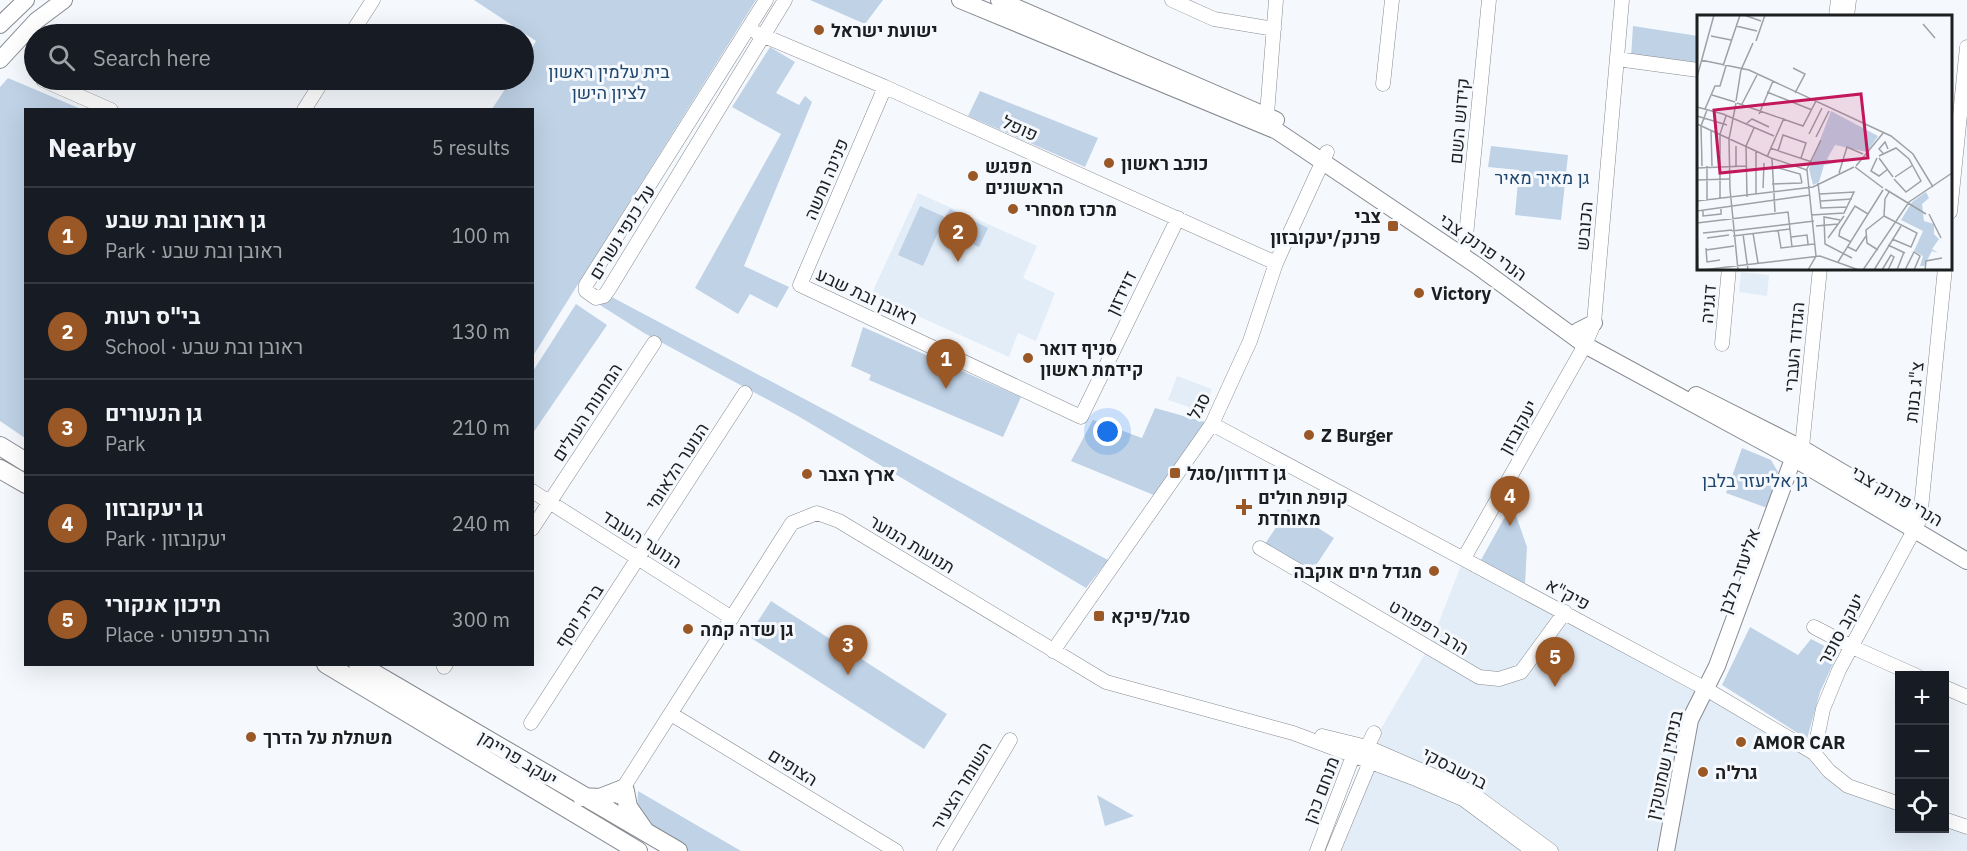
<!DOCTYPE html>
<html lang="en">
<head>
<meta charset="utf-8">
<style>
  :root { --surface:#171b24; --page:#20242c; --text:#f1f3f6; --muted:#9ea1a6; --line:#363941; --accent:#9b5827 }
  body { margin:0; font-family:"IBM Plex Sans",Heebo,sans-serif; background:var(--page); color:var(--text) }
  .controls { position:absolute; right:18px; bottom:18px; display:grid; overflow:hidden; border-radius:0px; box-shadow:0 6px 24px #0002 }
  .controls button { width:54px; height:54px; display:grid; place-items:center; padding:0; border:0; border-bottom:2px solid var(--line); background:var(--surface); color:var(--text); font:30px sans-serif }
  .you { position:absolute; left:1108px; top:432px; width:21px; height:21px; margin:-15px; border:4px solid #fff; border-radius:50%; background:#1a73e8; box-shadow:0 0 0 9px #1a73e833 }
  .badge { display:grid; place-items:center; width:39px; height:39px; border-radius:50%; background:var(--accent); color:#fff; font-size:20px; font-weight:700 }
  .pin { position:absolute; translate:-50% -50px; filter:drop-shadow(0 2px 3px #0008) }
  .pin::after { content:''; position:absolute; top:32px; width:21px; height:18px; background:inherit; clip-path:polygon(0 0,100% 0,50% 100%) }
  .list { margin:0; padding:0; list-style:none }
  h2 { display:flex; justify-content:space-between; align-items:center; height:78px; margin:0; padding:0 24px; font-size:26px }
  h2 small { font-size:20px; font-weight:400; color:var(--muted) }
  .list li { display:grid; grid-template-columns:39px 1fr auto; gap:18px; align-items:center; box-sizing:border-box; height:96px; padding:0 24px; border-top:2px solid var(--line) }
  .list b { display:block; font-size:22px; white-space:nowrap }
  .list p { margin:0; font-size:20px; white-space:nowrap; color:var(--muted) }
  .list em { font-size:20px; font-style:normal; color:var(--muted) }
  .icon { flex:none; width:33px; height:33px; fill:none; stroke:currentColor; stroke-width:2; stroke-linecap:round; stroke-linejoin:round }
  .map { position:relative; flex:none; width:1967px; height:851px; overflow:hidden }
  .search { position:absolute; background:var(--surface); box-shadow:0 6px 24px #0002; left:24px; top:24px; width:510px; height:66px; display:flex; align-items:center; gap:15px; box-sizing:border-box; padding:0 21px; border-radius:33px; color:var(--muted); font-size:22px }
  .panel { position:absolute; background:var(--surface); box-shadow:0 6px 24px #0002; left:24px; top:108px; width:510px; height:558px; border-radius:0px }
  .map>svg:first-child { display:block }
  .built { fill:#e3edf8 }
  .green { fill:#bfd2e6 }
  .lines { fill:none; stroke-linecap:round; stroke-linejoin:round }
  .minor-casing { stroke:#878a8f; stroke-width:15 }
  .tertiary-casing { stroke:#878a8f; stroke-width:18 }
  .secondary-casing { stroke:#878a8f; stroke-width:20 }
  .minor { stroke:#fff; stroke-width:14 }
  .tertiary { stroke:#fff; stroke-width:16 }
  .secondary { stroke:#fff; stroke-width:18 }
  .poi-dot { fill:#9b5827; stroke:#f5f9fe; stroke-width:2 }
  .labels { text-anchor:middle; dominant-baseline:central; stroke-width:6; stroke-linejoin:round; paint-order:stroke }
  .poi-label { font-size:18px; font-weight:bold; fill:#1c1e1f; stroke:#f5f9fe; text-anchor:start }
  .park-label { font-size:18px; fill:#1f456c; stroke:#f5f9fe }
  .street-label { font-size:18px; fill:#1c1e1f; stroke:#f5f9fe }
  .inset-road { fill:none; stroke:#9ea1a5; stroke-width:1.5 }
  .view { fill:#c2185b; fill-opacity:0.15; stroke:#c2185b; stroke-width:3 }
  .inset-edge { fill:none; stroke:#1c1e1f; stroke-width:3 }
</style>
</head>
<body>
<div class="map">
<svg width="1967" height="851" viewBox="0 0 1967 851">
  <rect width="100%" height="100%" fill="#f5f9fe"/>
  <path class="built" d="M918,193l119,53 -14,32 32,15 -19,48 -18,-8 -9,24 -138,-62z
    M1741,272l28,3 -2,21 -28,-4z
    M1177,376l35,13 -9,23 -35,-12z
    M1464,558l350,195 34,33 51,18 1,24h44l1,-9 22,8v24h-643l39,-92 66,-112z"/>
  <path class="green" d="M474,0h282l-223,356 -1,-246 -40,-1 19,-29h13v-19l12,-20z
    M810,0h73l-18,24z
    M1633,26l65,10v27l-67,-6z
    M770,47l25,15 -19,31 23,12 6,-9 7,6 -68,164 45,21 -12,21 -27,-14 -12,20 -43,-26 86,-154 -49,-27z
    M8,78l73,31 -55,1 -1,328 -25,-17v-334z
    M980,91l118,47 -13,29 -117,-51z
    M1491,146l77,9 -7,65 -46,-5 4,-45 -31,-3z
    M920,206l25,11 5,-8 38,19 -9,19 -39,-19 -17,38 -25,-11z
    M608,295l500,265 -22,28 -288,-172 -154,-83 -44,-28z
    M576,304l31,21 -74,108v-62z
    M863,327l158,70 -18,40 -134,-57 2,-5 -20,-9z
    M1155,408l57,16 -51,74 -90,-37 22,-41 49,18z
    M1742,448l29,12 7,12 -8,37 -44,-16z
    M1512,504l15,43 -2,37 -44,-24z
    M1288,509l46,29 -23,35 -46,-29z
    M771,601l176,113 -23,35 -176,-113z
    M1750,627l48,28 13,-16 27,14 -18,39 -13,47 -85,-54z
    M638,791l103,60h-63l-41,-39z
    M1097,795l37,21 -29,10z"/>
  <g class="lines">
    <defs>
      <path id="minor" d="M766,0l-180,285v6l10,7 8,-2 5,-7 176,-289
        M1172,0l42,19 60,10
        M1836,16l2,-16
        M1847,16l2,-16
        M757,33l128,54 391,176
        M351,34l22,-34
        M1617,59l81,11
        M43,80l68,30
        M1383,84l9,-84
        M885,87l-85,198 281,132 97,-199
        M304,110l19,-30
        M1267,114l9,-114
        M1950,212l17,-165
        M1465,246l24,-246
        M1722,344l7,-76
        M1212,424l494,265 108,64 15,18 19,15 52,18
        M1801,457l19,-189
        M532,491l200,127
        M532,529l122,-186
        M1260,548l219,129 20,2 22,-7 44,-60
        M1464,558l121,-213 9,-22 28,-323
        M1814,627l38,20 65,29
        M1053,651l159,-227 38,-83 26,-78 51,-111
        M444,667l2,-3
        M1944,687l23,10
        M671,714l225,137
        M531,723l214,-330
        M1322,736l45,11 102,44 82,60
        M1814,753l9,-44 16,-39 81,-151 25,-251
        M618,796l174,-273 25,-10 22,8 267,161 187,51 123,46 47,20 70,52
        M1944,819l23,8
        M944,851l66,-111
        M1317,851l36,-95 14,-9 7,-14
        M1333,851l37,-89 -2,-7"/>
      <path id="tertiary" d="M960,0l317,131 199,134 109,80 215,117 167,99
        M999,0l277,120
        M0,25l26,-25
        M0,60l36,-39 28,-21
        M1578,331l16,-8
        M1696,395l107,54 115,68
        M1666,851l24,-131 27,-54 76,-207"/>
      <path id="secondary" d="M0,446l26,16
        M0,469l26,15
        M326,664l312,187
        M358,664l320,187
        M625,791l3,16 16,23
        M582,797l18,1 23,-9"/>
    </defs>
    <use href="#minor" class="minor-casing"/>
    <use href="#tertiary" class="tertiary-casing"/>
    <use href="#secondary" class="secondary-casing"/>
    <use href="#minor" class="minor"/>
    <use href="#tertiary" class="tertiary"/>
    <use href="#secondary" class="secondary"/>
  </g>
  <g class="poi-dot">
    <circle cx="819" cy="30" r="6"/>
    <circle cx="1109" cy="163" r="6"/>
    <circle cx="973" cy="176" r="6"/>
    <circle cx="1013" cy="209" r="6"/>
    <rect x="1387" y="220" width="12" height="12" rx="3"/>
    <circle cx="1419" cy="293" r="6"/>
    <circle cx="1028" cy="358" r="6"/>
    <circle cx="1309" cy="435" r="6"/>
    <rect x="1169" y="467" width="12" height="12" rx="3"/>
    <circle cx="807" cy="474" r="6"/>
    <path d="M1241 498h6v6h6v6h-6v6h-6v-6h-6v-6h6z"/>
    <circle cx="1434" cy="571" r="6"/>
    <rect x="1093" y="610" width="12" height="12" rx="3"/>
    <circle cx="688" cy="629" r="6"/>
    <circle cx="251" cy="737" r="6"/>
    <circle cx="1741" cy="742" r="6"/>
    <circle cx="1703" cy="772" r="6"/>
  </g>
  <g class="labels">
    <g class="poi-label">
      <text x="831" y="30">ישועת ישראל</text>
      <text x="1121" y="163">כוכב ראשון</text>
      <text x="985" y="166">מפגש<tspan x="985" dy="21">הראשונים</tspan></text>
      <text x="1025" y="209">מרכז מסחרי</text>
      <text x="1381" y="216" text-anchor="end">צבי<tspan x="1381" dy="21">פרנק/יעקובזון</tspan></text>
      <text x="1431" y="293">Victory</text>
      <text x="1040" y="348">סניף דואר<tspan x="1040" dy="21">קידמת ראשון</tspan></text>
      <text x="1321" y="435">Z Burger</text>
      <text x="1187" y="473">גן דודזון/סגל</text>
      <text x="819" y="474">ארץ הצבר</text>
      <text x="1258" y="497">קופת חולים<tspan x="1258" dy="21">מאוחדת</tspan></text>
      <text x="1422" y="571" text-anchor="end">מגדל מים אוקבה</text>
      <text x="1111" y="616">סגל/פיקא</text>
      <text x="700" y="629">גן שדה קמה</text>
      <text x="263" y="737">משתלת על הדרך</text>
      <text x="1753" y="742">AMOR CAR</text>
      <text x="1715" y="772">גרל'ה</text>
    </g>
    <g class="park-label">
      <text x="609" y="71">בית עלמין ראשון<tspan x="609" dy="21">לציון הישן</tspan></text>
      <text x="1542" y="177">גן מאיר מאיר</text>
      <text x="1755" y="480">גן אליעזר בלבן</text>
    </g>
    <g class="street-label">
      <text transform="translate(1459 121) rotate(-85)">קידוש השם</text>
      <text transform="translate(1020 128) rotate(24)">פופל</text>
      <text transform="translate(826 179) rotate(-67)">פנינה ומשה</text>
      <text transform="translate(1584 226) rotate(-85)">הכובש</text>
      <text transform="translate(622 232) rotate(-58)">על כנפי נשרים</text>
      <text transform="translate(1483 247) rotate(35)">הנרי פרנק צבי</text>
      <text transform="translate(1121 293) rotate(-64)">דוידזון</text>
      <text transform="translate(867 296) rotate(25)">ראובן ובת שבע</text>
      <text transform="translate(1708 304) rotate(-85)">דגניה</text>
      <text transform="translate(1794 347) rotate(-85)">הגדוד העברי</text>
      <text transform="translate(1914 392) rotate(-84)">צ"ג בנות</text>
      <text transform="translate(1199 406) rotate(-62)">סגל</text>
      <text transform="translate(587 412) rotate(-57)">המחנות העולים</text>
      <text transform="translate(1518 427) rotate(-60)">יעקובזון</text>
      <text transform="translate(677 466) rotate(-57)">הנוער הלאומי</text>
      <text transform="translate(1897 496) rotate(30)">הנרי פרנק צבי</text>
      <text transform="translate(642 539) rotate(33)">הנוער העובד</text>
      <text transform="translate(912 544) rotate(31)">תנועות הנוער</text>
      <text transform="translate(1739 571) rotate(-70)">אליעזר בלבן</text>
      <text transform="translate(1568 594) rotate(28)">פיק"א</text>
      <text transform="translate(579 616) rotate(-57)">ברית יוסף</text>
      <text transform="translate(1429 627) rotate(31)">הרב רפפורט</text>
      <text transform="translate(1841 629) rotate(-62)">יעקב סופר</text>
      <text transform="translate(518 758) rotate(31)">יעקב פריימן</text>
      <text transform="translate(1664 765) rotate(-77)">בנימין שמוטקין</text>
      <text transform="translate(793 767) rotate(32)">הצופים</text>
      <text transform="translate(1455 768) rotate(27)">ברשבסקי</text>
      <text transform="translate(961 786) rotate(-59)">השומר הצעיר</text>
      <text transform="translate(1321 790) rotate(-69)">מנחם כהן</text>
    </g>
  </g>
  <g transform="translate(1697 15)">
    <rect width="255" height="255" fill="#f5f9fe"/>
    <path d="M134,96l47,25 -11,16 -32,-7 -8,14 7,4 -10,2 -5,17 -6,3 -4,-16zM229,177l3,6 -7,6 2,17 10,3v10l5,5 -7,10 6,4 -6,-2 -8,15h-4l3,-10 -9,-5 9,-20 -22,-11 11,-18z" fill="#bfd2e6"/>
    <path class="inset-road" d="M47,0l17,6M226,9l12,14M39,11l21,5M14,21l20,4M59,26l9,-26M4,45l48,10 142,66 22,18 20,33M26,51l17,-51M96,53l12,6 -10,19M0,62l17,-62M70,77l45,18M15,80l23,7M39,86l5,-31 12,-27M39,88l-7,36 1,50 8,81M40,88l66,23 13,-25M45,89l15,-29M0,92l26,7 51,22M8,94l10,-23h5l6,-20M62,99l14,-33M0,101l30,9M0,109l74,34 36,12 9,86 -8,14M49,109l6,-5 17,8M14,115l1,36M112,119l13,-26M119,122l13,-26M39,131v20M73,133l42,14M59,136v44M81,136l5,-16 23,8 -5,15M186,138l-4,-4 6,-7 3,7M182,141l17,-8 13,11 12,22 -15,11 -12,-13M70,142l17,-39M180,143l-6,13 8,5 9,-7M182,143l14,19M75,144l3,53M5,151l-1,-40 6,-16M10,151v34M75,151l28,8 2,9M159,151l28,-34M158,152l28,21M0,153l49,-2M109,156l15,-31M142,158l8,-26 16,7M198,162l18,-12M0,165l32,-1M121,168l3,25 26,-1M75,169l30,-1M66,173l1,-25M188,174l41,25M50,182l-1,-51 8,-18M23,184v-65l6,-18M0,186l116,-14 41,-20M124,186l31,-2M0,196l113,-16M6,196v5l18,-2v-5M232,199l12,24M114,200l33,-2 10,-21 -34,2M187,201l33,17 -6,14 -19,-8M187,201l1,-17 4,-7M143,205l-16,-3 1,27 27,14M0,208l91,-11 4,35M0,211l1,44M119,211l22,-2M81,215l3,18 33,-4M35,216l82,-10M6,218l29,-3M56,218l5,30M46,219l5,36M36,221l57,-7M94,222l16,-2 1,9M10,223l22,-3M131,223l16,-22M154,227l-12,-6 1,-6 15,-24 13,8M191,230l17,8M151,232l8,4 10,-15M9,233l1,14 13,-2M9,235l28,-4M181,235l-11,-7 -1,-13 18,-14M141,247l45,-72M5,255l118,-14 39,14M166,255l46,-68 43,-29M177,255l27,-44M185,255l9,-15 3,2 -6,13M200,255l7,-18M208,255l9,-18 6,4 -6,14M228,255l1,-9 16,-3"/>
    <path class="view" d="M164,79l7,64 -148,15 -6,-63z"/>
    <rect width="255" height="255" class="inset-edge"/>
  </g>
</svg>
<div class="controls">
<button>+</button>
<button>−</button>
<button><svg class="icon" aria-label="locate" viewBox="0 0 24 24"><circle cx="12" cy="12" r="6"/><path d="M12 2v4M12 18v4M2 12h4M18 12h4"/></svg></button>
</div>
<div class="you"></div>
<div class="pin badge" style="left:946px;top:389px">1</div>
<div class="pin badge" style="left:958px;top:262px">2</div>
<div class="pin badge" style="left:848px;top:675px">3</div>
<div class="pin badge" style="left:1510px;top:526px">4</div>
<div class="pin badge" style="left:1555px;top:687px">5</div>
<div class="search"><svg class="icon" aria-label="search" viewBox="0 0 24 24"><circle cx="10" cy="10" r="6"/><path d="M15 15l6 6"/></svg>Search here</div>
<section class="panel">
<h2>Nearby<small>5 results</small></h2>
<ul class="list">
<li><span class="badge">1</span><div><b>גן ראובן ובת שבע</b><p>Park · ראובן ובת שבע</p></div><em>100 m</em></li>
<li><span class="badge">2</span><div><b>בי&quot;ס רעות</b><p>School · ראובן ובת שבע</p></div><em>130 m</em></li>
<li><span class="badge">3</span><div><b>גן הנעורים</b><p>Park</p></div><em>210 m</em></li>
<li><span class="badge">4</span><div><b>גן יעקובזון</b><p>Park · יעקובזון</p></div><em>240 m</em></li>
<li><span class="badge">5</span><div><b>תיכון אנקורי</b><p>Place · הרב רפפורט</p></div><em>300 m</em></li>
</ul>
</section>
</div>
</body>
</html>
